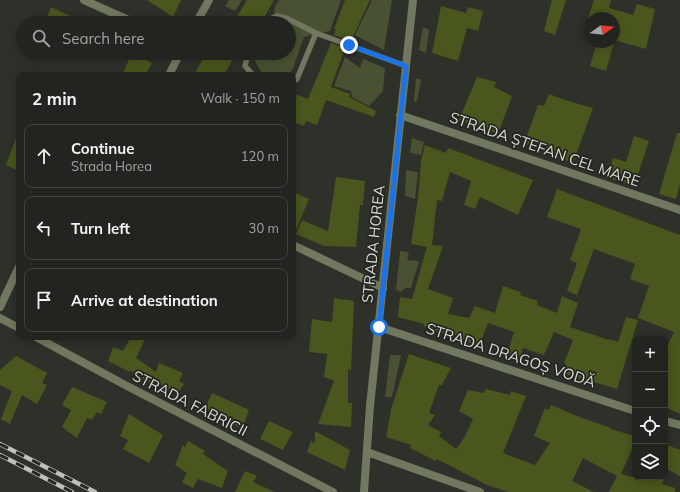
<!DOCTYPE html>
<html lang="en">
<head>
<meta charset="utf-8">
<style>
  :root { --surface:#222420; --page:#2e302d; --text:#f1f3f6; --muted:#a2a4a5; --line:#3f413e }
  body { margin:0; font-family:Mulish,sans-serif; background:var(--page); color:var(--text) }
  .controls { position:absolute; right:12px; bottom:12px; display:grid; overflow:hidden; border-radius:8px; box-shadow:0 2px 10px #0003 }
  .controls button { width:36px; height:36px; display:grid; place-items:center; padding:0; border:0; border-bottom:1px solid var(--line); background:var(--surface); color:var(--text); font:20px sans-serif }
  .compass { position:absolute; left:584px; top:12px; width:36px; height:36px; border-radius:50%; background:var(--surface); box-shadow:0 2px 10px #0003; rotate:76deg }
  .stop { position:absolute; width:12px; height:12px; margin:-9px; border:3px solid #1a73e8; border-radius:50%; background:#fff }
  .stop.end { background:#1a73e8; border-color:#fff; box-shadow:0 1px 4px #0008 }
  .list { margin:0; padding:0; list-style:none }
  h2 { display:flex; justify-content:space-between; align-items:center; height:52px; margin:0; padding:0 16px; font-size:17px }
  h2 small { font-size:13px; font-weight:400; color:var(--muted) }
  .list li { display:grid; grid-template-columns:26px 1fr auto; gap:12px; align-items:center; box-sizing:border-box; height:64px; margin:0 8px 8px; padding:0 8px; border:1px solid var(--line); border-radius:8px }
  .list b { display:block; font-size:15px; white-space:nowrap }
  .list p { margin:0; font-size:13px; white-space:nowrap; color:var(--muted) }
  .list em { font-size:13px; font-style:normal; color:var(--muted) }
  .icon { flex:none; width:22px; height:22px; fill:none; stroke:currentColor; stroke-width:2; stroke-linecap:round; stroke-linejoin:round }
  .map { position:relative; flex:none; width:680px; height:492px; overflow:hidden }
  .search { position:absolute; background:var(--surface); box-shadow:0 2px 10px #0003; left:16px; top:16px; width:280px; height:44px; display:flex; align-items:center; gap:10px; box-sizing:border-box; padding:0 14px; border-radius:22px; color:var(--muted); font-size:15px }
  .panel { position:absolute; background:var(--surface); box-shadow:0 2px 10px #0003; left:16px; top:72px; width:280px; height:268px; border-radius:8px }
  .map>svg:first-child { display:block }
  .green { fill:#485131 }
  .building { fill:#49561d }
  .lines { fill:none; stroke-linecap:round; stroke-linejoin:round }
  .service { stroke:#717860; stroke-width:5.5 }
  .minor { stroke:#717860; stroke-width:8 }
  .tertiary { stroke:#717860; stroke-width:8 }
  .rail-casing { stroke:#bfc0bc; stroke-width:4.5 }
  .rail { stroke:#242620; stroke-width:3; stroke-dasharray:9; stroke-linecap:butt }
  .route { stroke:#1a73e8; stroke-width:5 }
  .labels { text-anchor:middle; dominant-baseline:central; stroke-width:3.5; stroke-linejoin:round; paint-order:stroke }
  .street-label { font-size:15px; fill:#dadbd7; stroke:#242620 }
</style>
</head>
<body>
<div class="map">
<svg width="680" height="492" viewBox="0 0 680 492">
  <rect width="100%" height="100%" fill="#2e302a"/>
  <path class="green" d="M229,0h13l-7,11 -10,-5z
    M279,0h62l-11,31 -26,6 -12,34 -8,4h-20l-6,-8 -4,-9 3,-5h32v-30h-16l2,-17z
    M372,0h20l-8,50 -29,-15z
    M423,27l6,3 -3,23 -7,-3z
    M345,57l15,11 3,-9 22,9 -2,23 -14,15 -17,-9 -1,-6 -17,-5z
    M416,78l5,2 -4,21 -2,2 -1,-4z
    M412,138l12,4 -3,13 -11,-2z
    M406,170l12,2 -3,27 -10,-3z
    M400,251l9,1 -2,8 12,1 -8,27h-6l-4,4 -5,-2z
    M390,355h11l-9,42h-7z"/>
  <path class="building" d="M147,0h34l-8,17z
    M247,0h27l-13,23h-28z
    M345,0h25l-19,41 -17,-6 2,-5 -2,-1z
    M552,0h14l-11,35 -11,-4z
    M594,0h17l-2,8 24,7 4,-11 18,5 -9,40 -32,-9v-22h-26z
    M441,6l25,7 2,-6 15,4 -5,20 -11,-3 -9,33 -26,-8z
    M51,7l34,16h-40z
    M597,42h17l-8,29 -16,-5z
    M331,43l14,5 -14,39 19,7 -1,3 27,14 -2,6 -48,-17 -9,25 -11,-4 -2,5 -11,-4v-21l2,-7 13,5z
    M132,53l20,10 -7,12h-23z
    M206,53h30l-12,22h-30z
    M477,77l19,5 -2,5 18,9 -14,38 -39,-14z
    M549,94l16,6 28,8 -20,55 -49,-19 14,-39 6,1z
    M18,133h1v38l-13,-6z
    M677,133h3v51l-4,15 -17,-5z
    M634,136l15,5 -15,45 -27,-9 6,-19 13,4z
    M425,145l21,8 2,-5 85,32 -15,35 -38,-18 -5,12 -11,-4 7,-24 -21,-9 -8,29 -5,-1 -5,45 11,1 -15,43 25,9 -5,16 21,4 6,-12 20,7 8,-27 18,6 -1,3 18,6 -1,4 20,8 5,-17 16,7 -8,24 39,13v-1l9,3 8,-25 12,3 -21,69 -30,-9v1l-24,-8 3,-9 -2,-1 9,-23 -19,-8 -10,23 -21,-7 -3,10 -13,-3 7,-23 -26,-9 -9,23 -56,-20 1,-2 -26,-7 2,-20 12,2 15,-52 -16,-3 7,-46 3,-37z
    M336,177l29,4 -2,24h-3l-4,42 -32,-1 -28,-12 6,-14 26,11z
    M557,189l123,46v179l-15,-7v-43l4,-8 -4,-2v-3l9,-19 -36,-14 11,-32 -19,-7 5,-15 -41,-15 -17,46 -10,-4 10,-28 -7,-3 11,-31 -34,-12z
    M293,192l16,7 -16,38z
    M334,298l20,3 -3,69 -3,-1v34h4l-1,24 -33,-3 16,-43 -10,-4 3,-23 -18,-2 3,-33 20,3z
    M131,337h15l-10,21 20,14 3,-9 24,10 -4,8 5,3 -7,10 -22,-13 -4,3 -21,-14v2l-22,-11 5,-14 10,4z
    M409,354l42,14 -9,17h-3l-10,28 6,2 -7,10 13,7 -2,4 17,13 8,-11 9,-19 -14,-8 9,-21 16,3 2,-4 24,6 1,-4 15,5 -23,57 32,12 15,-22 -16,-7 11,-28 4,2 2,-5 31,13 29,10 -1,1 25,7v15l-3,-2 -11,25 24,6 2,-3h18l-3,7 13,4v4h-66l8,-16 -34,-18 -11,23 22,11h-86l-21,-7 -50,-26 -1,2 -26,-13 1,-3 -25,-8 5,-28z
    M16,356l31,17 -5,10 5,2 -10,19 -15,-9 -12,29 -9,-5 11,-28 -12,-6v-15z
    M72,387l35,15 -6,12 -4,-2 -5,8 -5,-2 -10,20 -15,-11 9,-17 -9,-5z
    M212,393l37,17 -7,19 -37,-21z
    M129,414l34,21 -14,28 -26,-14 5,-9 -8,-4z
    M269,421l24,11 -10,18 -23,-11z
    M315,431l35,19 -5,20 -38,-18 4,-11 4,2z
    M188,441l17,10 -2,3 25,17 -6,17 -24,-9 -5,9 -11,-6 5,-9 -12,-8 8,-20 2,2z
    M665,444l15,6v26l-15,-8z
    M245,471l12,5 -4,6 22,10h-40z"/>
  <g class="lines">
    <path class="service" d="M266,23l2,-3 9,-4 9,2 30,15 90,33
      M248,53l-3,13 8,9
      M293,81l4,-2 19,-46"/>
    <path class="minor" d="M84,0l51,23
      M196,23l13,-23
      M169,75l11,-22
      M400,115l280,95
      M293,245l90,43
      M0,307l19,-40
      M0,318l19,10
      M379,327l256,84
      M36,337l91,49 206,106
      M665,421l15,4
      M367,452l113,40"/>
    <path class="tertiary" d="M364,492l6,-86 43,-406"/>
    <defs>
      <path id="rail" d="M0,444l95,48
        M0,455l72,37"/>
    </defs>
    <use href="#rail" class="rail-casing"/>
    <use href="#rail" class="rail"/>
  </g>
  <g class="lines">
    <path class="route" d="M349,45l57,21 -27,261"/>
  </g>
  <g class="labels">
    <g class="street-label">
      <text transform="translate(545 149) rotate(19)">STRADA ȘTEFAN CEL MARE</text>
      <text transform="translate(373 244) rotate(-84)">STRADA HOREA</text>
      <text transform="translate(511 355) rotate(18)">STRADA DRAGOȘ VODĂ</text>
      <text transform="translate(190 403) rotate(27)">STRADA FABRICII</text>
    </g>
  </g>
</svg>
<div class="controls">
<button>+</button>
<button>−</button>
<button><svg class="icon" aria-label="locate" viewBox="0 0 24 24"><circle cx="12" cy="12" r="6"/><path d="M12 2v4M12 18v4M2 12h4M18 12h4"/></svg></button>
<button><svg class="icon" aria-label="layers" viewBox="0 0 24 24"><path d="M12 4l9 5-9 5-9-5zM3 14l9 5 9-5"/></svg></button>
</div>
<svg class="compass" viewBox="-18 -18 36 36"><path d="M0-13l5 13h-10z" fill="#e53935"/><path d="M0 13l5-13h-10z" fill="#a2a4a5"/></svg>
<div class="stop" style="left:379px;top:327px"></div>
<div class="stop end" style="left:349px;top:45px"></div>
<div class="search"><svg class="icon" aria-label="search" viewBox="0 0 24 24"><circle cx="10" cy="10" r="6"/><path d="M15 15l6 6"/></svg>Search here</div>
<section class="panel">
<h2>2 min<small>Walk · 150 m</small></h2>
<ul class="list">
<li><svg class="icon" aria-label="ahead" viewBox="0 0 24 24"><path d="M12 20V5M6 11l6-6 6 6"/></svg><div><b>Continue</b><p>Strada Horea</p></div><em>120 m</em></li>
<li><svg class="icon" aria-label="left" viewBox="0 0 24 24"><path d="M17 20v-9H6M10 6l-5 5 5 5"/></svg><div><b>Turn left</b></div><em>30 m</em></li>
<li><svg class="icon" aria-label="arrive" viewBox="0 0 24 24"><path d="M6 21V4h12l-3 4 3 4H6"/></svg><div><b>Arrive at destination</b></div></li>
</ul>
</section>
</div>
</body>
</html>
